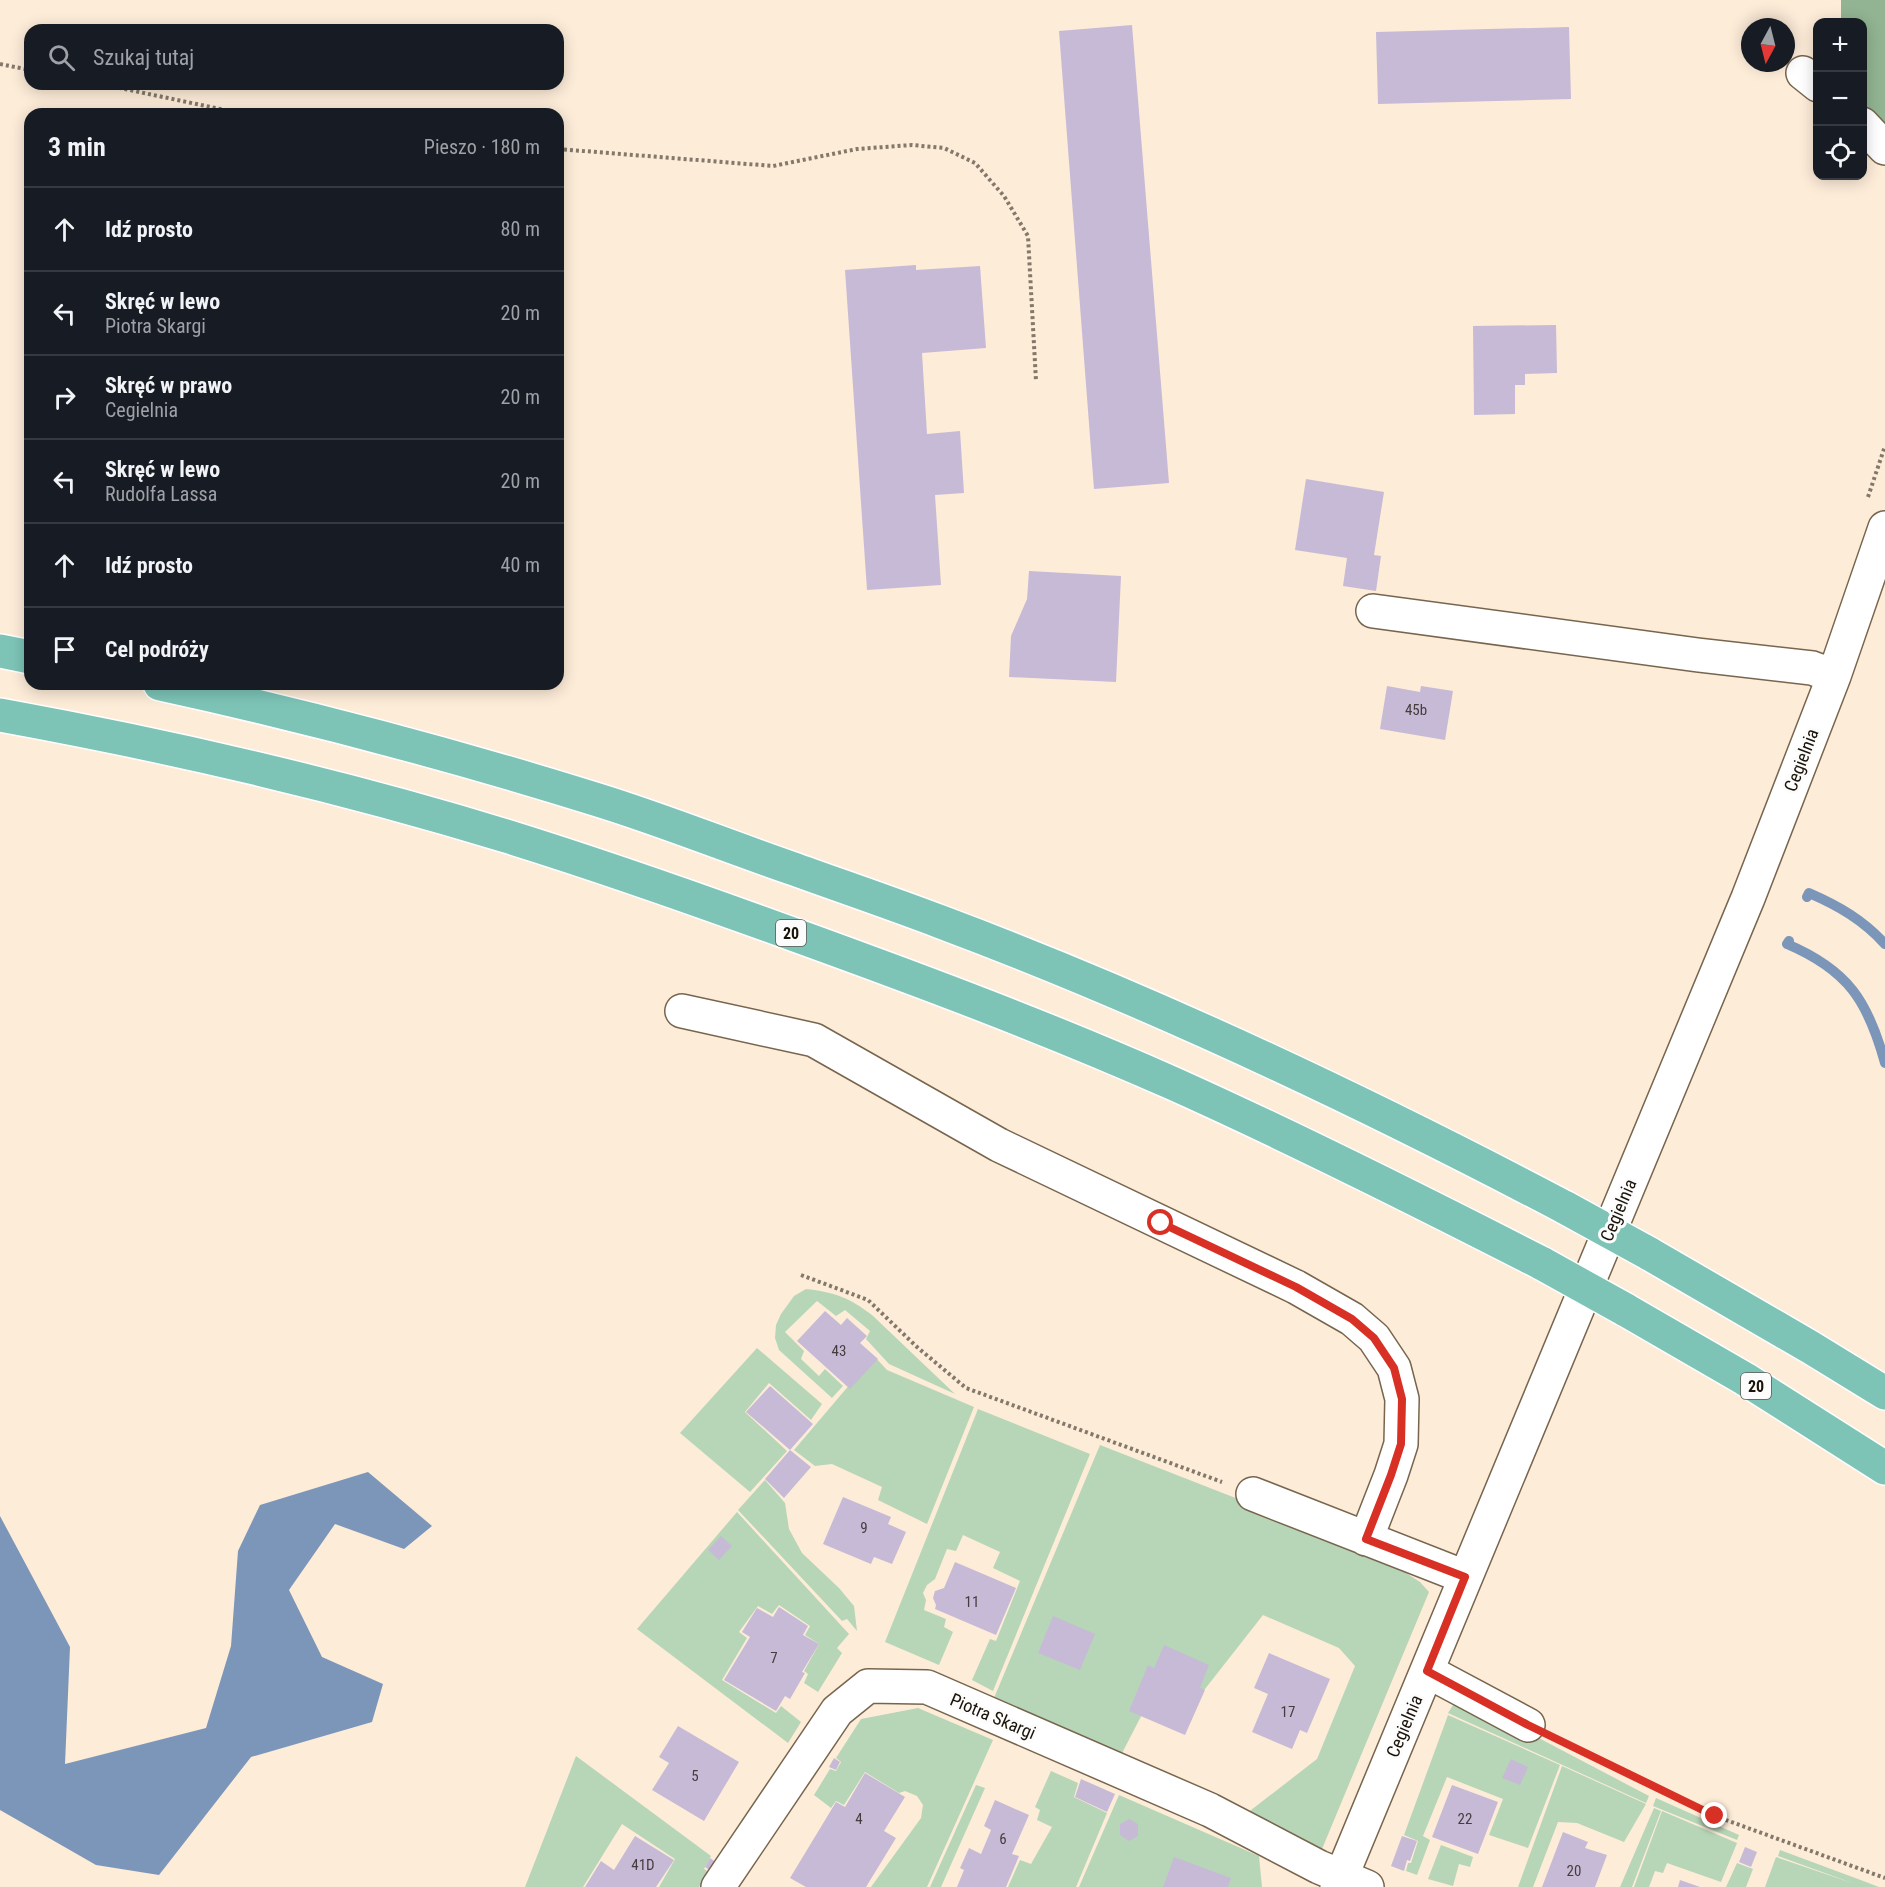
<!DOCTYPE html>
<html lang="pl">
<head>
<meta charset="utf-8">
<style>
  :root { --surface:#171b24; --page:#20242c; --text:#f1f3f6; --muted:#9ea1a6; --line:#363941 }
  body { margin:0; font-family:"Roboto Condensed",sans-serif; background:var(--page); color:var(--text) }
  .controls { position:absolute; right:18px; top:18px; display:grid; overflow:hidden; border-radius:12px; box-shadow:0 3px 15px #0003 }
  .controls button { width:54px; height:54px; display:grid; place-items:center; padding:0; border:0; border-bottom:2px solid var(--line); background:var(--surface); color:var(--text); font:30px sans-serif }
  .compass { position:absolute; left:1741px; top:18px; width:54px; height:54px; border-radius:50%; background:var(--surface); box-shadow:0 3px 15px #0003; rotate:187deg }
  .stop { position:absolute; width:18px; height:18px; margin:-14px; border:4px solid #d93025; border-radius:50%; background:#fff }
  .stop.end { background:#d93025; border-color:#fff; box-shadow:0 2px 6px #0008 }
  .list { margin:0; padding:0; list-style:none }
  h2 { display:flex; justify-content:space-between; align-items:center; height:78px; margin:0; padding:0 24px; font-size:26px }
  h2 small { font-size:20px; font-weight:400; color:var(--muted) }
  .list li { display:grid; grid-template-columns:39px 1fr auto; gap:18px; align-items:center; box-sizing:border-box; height:84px; padding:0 24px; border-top:2px solid var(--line) }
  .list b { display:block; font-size:22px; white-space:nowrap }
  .list p { margin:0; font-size:20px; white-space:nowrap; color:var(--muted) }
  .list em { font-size:20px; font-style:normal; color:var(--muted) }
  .icon { flex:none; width:33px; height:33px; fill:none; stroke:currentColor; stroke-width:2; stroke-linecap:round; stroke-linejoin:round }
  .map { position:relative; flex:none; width:1885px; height:1887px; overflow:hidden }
  .search { position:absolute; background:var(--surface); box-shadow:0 3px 15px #0003; left:24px; top:24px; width:540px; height:66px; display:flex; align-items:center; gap:15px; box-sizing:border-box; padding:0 21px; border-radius:18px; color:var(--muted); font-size:22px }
  .panel { position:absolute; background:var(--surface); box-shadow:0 3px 15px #0003; left:24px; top:108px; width:540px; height:582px; border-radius:18px }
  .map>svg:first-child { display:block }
  .green { fill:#b7d6b7 }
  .forest { fill:#92b492 }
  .water { fill:#7b96b9 }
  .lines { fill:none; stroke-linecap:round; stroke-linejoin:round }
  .stream { stroke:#7b96b9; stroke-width:10 }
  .building { fill:#c7bad6 }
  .minor-casing { stroke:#77654e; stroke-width:36 }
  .major-casing { stroke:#fff; stroke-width:36 }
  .path { stroke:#83786a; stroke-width:4; stroke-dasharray:3 3; stroke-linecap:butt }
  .minor { stroke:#fff; stroke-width:33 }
  .major { stroke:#7dc4b7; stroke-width:33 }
  .major-bridge-casing { stroke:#fff; stroke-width:36; stroke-linecap:butt }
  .major-bridge { stroke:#7dc4b7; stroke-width:33 }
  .route { stroke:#d93025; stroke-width:8 }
  .labels { text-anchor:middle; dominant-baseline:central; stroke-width:6; stroke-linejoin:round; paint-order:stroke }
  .number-label { font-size:15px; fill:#453d3d }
  .shield { fill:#fcfcfc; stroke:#5e5953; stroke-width:1.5 }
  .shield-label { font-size:16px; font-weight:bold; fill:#1a130a }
  .street-label { font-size:18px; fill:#1a130a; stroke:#fcfcfc }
</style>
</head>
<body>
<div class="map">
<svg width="1885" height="1887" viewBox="0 0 1885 1887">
  <rect width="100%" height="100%" fill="#fdecd8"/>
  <path class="green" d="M806,1289c28,3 44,9 66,26l83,79 -66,-30 -23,-25 4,-8 -25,-21 -9,6 -19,-15 -32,31 19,19 -3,8 18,17 6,-7 18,17 -11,12 -53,-48 -4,-12 1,-13 5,-11 13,-18z
    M757,1348l65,56 -11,16 -42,-37 -24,29 42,39 -37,41 -70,-59z
    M874,1356l13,14 87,37 -47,117 -49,-24 4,-13 -50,-23 -17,2 -21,-16z
    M978,1409l112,45 -97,237 -21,-11 18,-41 6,2 24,-60 -27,-13 7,-16 -37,-17 -7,16 -9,-2 -12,30 -8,6 -4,8 3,7 -2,10 22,9 -2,8 9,5 -14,33 -54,-23z
    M1100,1445l240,94 60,30 20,13 9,10 -107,257 -76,-35 71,-55 38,-93 -16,-18 -76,-33 -69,88 -44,-4 -30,58 -126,-59z
    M765,1480l20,23 4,26 13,24 37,35 15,18 3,25 -10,-12 -5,2 -104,-111z
    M737,1512l112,122 -12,14 5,5 -24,39 -14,-9 4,-9 -4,-3 15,-27 -14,-9 5,-9 -31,-21 -7,9 -14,-8 -19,26 8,6 -25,42 54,33 5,-7 20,16 -13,21 -151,-114z
    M1459,1696l190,100 -3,7 -198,-90z
    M918,1708l75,32 -66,147h-56l50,-69 2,-13 -6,-9 -12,-5 -6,2 -34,-21 -21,33 -8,-4 -5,7 -17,-13 16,-26 6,2 5,-9 -5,-4 25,-39z
    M1448,1715l112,50 -32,83 -39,-13 14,-36 -56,-22 -24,59 7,4 -13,35 -11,-4 2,-8h3l7,-22 -14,-6z
    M576,1756l135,100 -7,13 5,3 -10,15h-40l16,-28 -53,-35 -39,63h-58z
    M1562,1766l84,38 -22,38 -47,-19 -19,-1 -25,65h-15z
    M1051,1771l27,12 -4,14 33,16 -31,74h-68l12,-27 11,4 21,-37 -15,-7 3,-10 -5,-3z
    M976,1785l9,3 -44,99h-11z
    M1119,1795l140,61 3,31h-183z
    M1656,1798l83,37 -2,5 -84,-34z
    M1654,1808l7,3 -29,76h-12z
    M1662,1811l75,32 -16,39 -54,-19 -4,10 -8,-2 -6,16h-15z
    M1441,1845l32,12 -3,10 -11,-3 -6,22 -25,-7z
    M1780,1850l86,32 13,5h-114l11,-30 79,27 -77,-28z
    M1737,1863l16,6 -7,18h-20z"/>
  <path class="forest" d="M1841,0h44v128l-22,-22 -1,-84h-21z"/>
  <path class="water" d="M368,1472l64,54 -28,23 -69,-25 -46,66 33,67 61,27 -11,38 -121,35 -92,118 -63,-10 -96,-55v-294l70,131 -5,117 141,-36 25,-82 7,-95 22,-46z"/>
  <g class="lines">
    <path class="stream" d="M1807,897l2,-4c30,13 54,27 76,51
      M1789,941l-2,3c61,26 81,57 98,119"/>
  </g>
  <path class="building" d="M1132,25l37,458 -75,6 -35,-458z
    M1569,27l2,72 -193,5 -2,-72z
    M916,265v5l64,-4 6,82 -64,5 5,81 33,-3 4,62 -29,2 6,90 -74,5 -22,-320z
    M1556,325l1,48 -32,1v11h-10v29l-41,1 -1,-89z
    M1306,479l78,13 -10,63 7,1 -5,35 -33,-5 4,-28 -52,-8z
    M1029,571l92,5 -5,106 -107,-5 2,-41 16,-37z
    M1387,686l33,6 1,-6 32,5 -8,49 -65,-11z
    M825,1311l16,14 6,-7 20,18 -7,7 18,16 -28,30 -53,-48z
    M770,1386l43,38 -23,26 -44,-38z
    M790,1450l21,17 -27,31 -19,-19z
    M843,1497l48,20 -3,7 18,8 -14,32 -18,-7 -3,7 -48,-20z
    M721,1536l11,10 -13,14 -11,-10z
    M955,1562l61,26 -20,47 -61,-26 1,-4 -3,-7 2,-7 9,-3z
    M779,1607l29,19 -5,9 16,9 -17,28 3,1 -15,26 -5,-3 -9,15 -52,-31 26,-43 -8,-5 15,-24 16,9z
    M1053,1616l42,18 -15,36 -42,-17z
    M1164,1645l45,20 -9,23 5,2 -20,45 -56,-24 19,-46 6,3z
    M1269,1653l61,26 -23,54 -7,-3 -8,19 -40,-17 16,-38 -14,-6z
    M678,1726l61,36 -35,59 -52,-31 17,-27 -10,-6z
    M834,1758l6,4 -4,8 -7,-3z
    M1511,1759l17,8 -8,18 -18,-7z
    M865,1773l40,24 -21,34 12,7 -30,49h-60l-16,-9 46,-76 9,5z
    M1081,1779l34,15 -8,18 -32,-15z
    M1452,1785l46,17 -20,52 -46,-17z
    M995,1800l34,15 -17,39 7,2 -13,31h-49l7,-17 -4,-2 9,-20 12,6 10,-24 -7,-4z
    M1129,1819l9,5v12l-9,5 -9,-6v-11z
    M1563,1832l25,10 -3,6 22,7 -12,32h-53z
    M635,1836l39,24 -18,27h-71l16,-26 13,9z
    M1402,1836l15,5 -7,20 -3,-1 -3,11 -13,-5z
    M1745,1847l12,5 -6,15 -12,-5z
    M1174,1857l57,21 -3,9h-65z
    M710,1858l7,5 -6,8 -6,-4z
    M1680,1880l20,7h-22z"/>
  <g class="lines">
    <defs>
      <path id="minor" d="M1803,73l15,12
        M1862,124l23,24
        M1373,611l325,44 114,13 22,8
        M682,1011l132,29 185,105 297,142 56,32 22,19 20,30 8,31 -1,45 -10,31 -25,64
        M1253,1494l212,83
        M1427,1671l101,54
        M718,1887l119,-176 31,-25 59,1 283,123 109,57 48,20
        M1337,1887l411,-989 86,-222 51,-148"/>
      <path id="major" d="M0,651l30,6
        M160,684c147,32 294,71 438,116 65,20 129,46 193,68 50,18 100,35 150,54 214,80 422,179 625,286
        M0,715c170,31 340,70 506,121 97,30 193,64 289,99 127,46 253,93 377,148 125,56 248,118 371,181
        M1648,1253l162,94 75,46
        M1624,1309l121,70 140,89"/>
    </defs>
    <use href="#minor" class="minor-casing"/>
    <use href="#major" class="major-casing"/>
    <path class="path" d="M0,64l30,6
      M101,84l143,30
      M558,149l215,17 84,-17 55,-4 32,3 31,15 29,33 24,40 8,145
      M1868,497l17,-51
      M801,1275l67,25 49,47 49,41 256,94
      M1558,1739l157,77 170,62"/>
    <use href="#minor" class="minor"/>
    <use href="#major" class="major"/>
    <defs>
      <path id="major-bridge" d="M1566,1208l82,45
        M1543,1264l81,45"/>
    </defs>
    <use href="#major-bridge" class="major-bridge-casing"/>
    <use href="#major-bridge" class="major-bridge"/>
  </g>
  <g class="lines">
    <path class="route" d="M1161,1223l135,64 56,32 22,19 20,30 8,31 -1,45 -10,31 -25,64 99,38 -38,94 101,54 187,91"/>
  </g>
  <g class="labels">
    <g class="number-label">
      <text x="1416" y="710">45b</text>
      <text x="839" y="1351">43</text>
      <text x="864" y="1528">9</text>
      <text x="972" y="1602">11</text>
      <text x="774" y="1658">7</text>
      <text x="1288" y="1712">17</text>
      <text x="695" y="1776">5</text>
      <text x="859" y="1819">4</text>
      <text x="1465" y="1819">22</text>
      <text x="1003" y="1839">6</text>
      <text x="643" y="1865">41D</text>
      <text x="1574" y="1871">20</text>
    </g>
    <g class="shield">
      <rect x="776" y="920" width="30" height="26" rx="4.5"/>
      <rect x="1741" y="1373" width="30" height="26" rx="4.5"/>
    </g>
    <g class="shield-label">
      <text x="791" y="933">20</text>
      <text x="1756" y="1386">20</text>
    </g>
    <g class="street-label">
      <text transform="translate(1801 760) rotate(-69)">Cegielnia</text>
      <text transform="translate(1618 1210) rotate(-67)">Cegielnia</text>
      <text transform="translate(993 1716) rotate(23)">Piotra Skargi</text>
      <text transform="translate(1404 1726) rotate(-67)">Cegielnia</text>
    </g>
  </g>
</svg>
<div class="controls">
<button>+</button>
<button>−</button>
<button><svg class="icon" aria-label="locate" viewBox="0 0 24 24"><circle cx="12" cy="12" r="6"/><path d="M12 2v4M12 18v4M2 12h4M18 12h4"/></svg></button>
</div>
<svg class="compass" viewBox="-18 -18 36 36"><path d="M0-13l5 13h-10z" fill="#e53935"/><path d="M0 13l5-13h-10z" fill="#9ea1a6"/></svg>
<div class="stop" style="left:1161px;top:1223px"></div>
<div class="stop end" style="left:1715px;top:1816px"></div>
<div class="search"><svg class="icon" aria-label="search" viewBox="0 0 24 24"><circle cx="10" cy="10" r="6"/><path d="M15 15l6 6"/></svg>Szukaj tutaj</div>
<section class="panel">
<h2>3 min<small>Pieszo · 180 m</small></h2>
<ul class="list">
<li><svg class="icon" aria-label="ahead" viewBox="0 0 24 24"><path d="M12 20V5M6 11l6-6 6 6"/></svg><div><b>Idź prosto</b></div><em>80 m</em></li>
<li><svg class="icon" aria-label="left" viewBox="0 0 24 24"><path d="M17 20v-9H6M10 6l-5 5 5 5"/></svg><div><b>Skręć w lewo</b><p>Piotra Skargi</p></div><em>20 m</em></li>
<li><svg class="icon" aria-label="right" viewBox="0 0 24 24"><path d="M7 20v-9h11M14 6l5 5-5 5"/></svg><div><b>Skręć w prawo</b><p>Cegielnia</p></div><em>20 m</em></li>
<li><svg class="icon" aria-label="left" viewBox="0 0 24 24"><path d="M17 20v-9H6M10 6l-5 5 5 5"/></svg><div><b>Skręć w lewo</b><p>Rudolfa Lassa</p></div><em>20 m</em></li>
<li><svg class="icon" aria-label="ahead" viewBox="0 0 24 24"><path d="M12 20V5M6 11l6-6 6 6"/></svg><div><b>Idź prosto</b></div><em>40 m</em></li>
<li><svg class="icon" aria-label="arrive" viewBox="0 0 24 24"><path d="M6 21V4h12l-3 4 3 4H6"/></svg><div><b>Cel podróży</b></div></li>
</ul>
</section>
</div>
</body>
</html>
